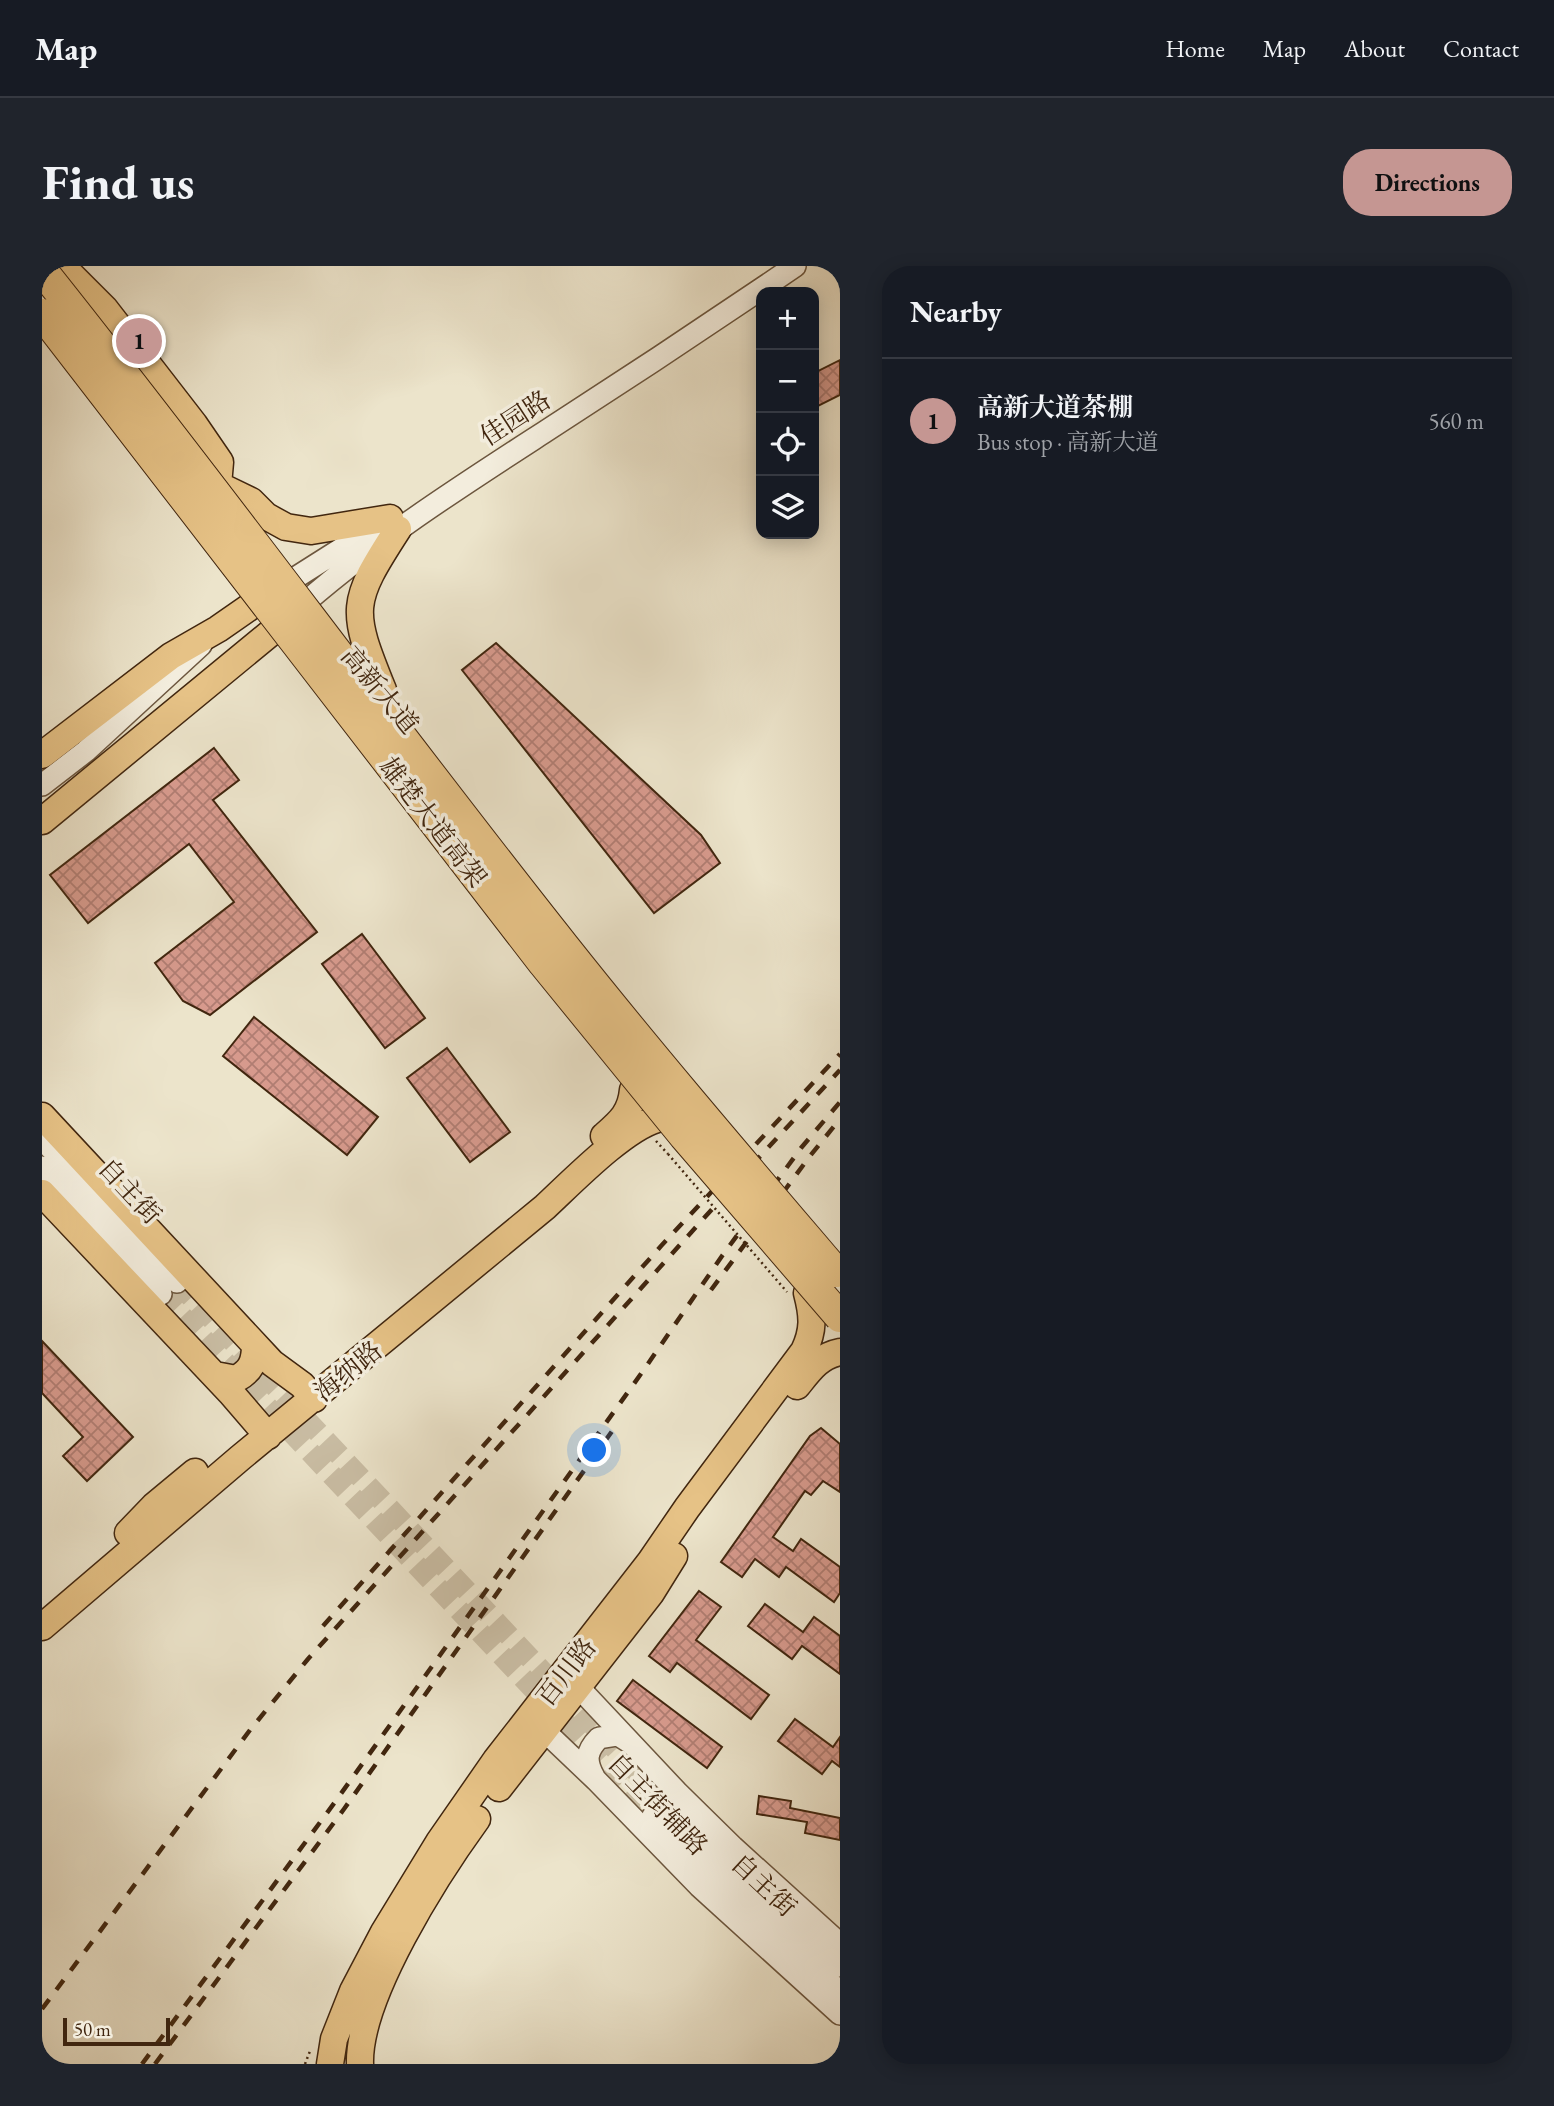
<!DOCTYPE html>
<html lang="en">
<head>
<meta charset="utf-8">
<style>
  :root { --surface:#171b24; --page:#20242c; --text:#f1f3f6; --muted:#9ea1a6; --line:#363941; --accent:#c59692 }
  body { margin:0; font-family:"EB Garamond","Noto Serif SC",serif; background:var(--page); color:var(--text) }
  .controls { position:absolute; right:21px; top:21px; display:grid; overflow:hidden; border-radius:14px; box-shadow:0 4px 18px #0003 }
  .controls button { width:63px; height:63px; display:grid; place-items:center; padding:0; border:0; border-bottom:2px solid var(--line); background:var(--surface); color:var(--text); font:35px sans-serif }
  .scale { position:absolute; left:21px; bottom:18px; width:107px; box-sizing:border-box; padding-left:7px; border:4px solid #41260f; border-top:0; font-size:19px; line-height:24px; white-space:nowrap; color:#41260f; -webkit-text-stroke:5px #f3eddd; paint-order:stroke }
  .you { position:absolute; left:553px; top:1185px; width:24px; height:24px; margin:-18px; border:5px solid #fff; border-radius:50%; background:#1a73e8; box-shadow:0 0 0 10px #1a73e833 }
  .badge { display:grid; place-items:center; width:46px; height:46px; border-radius:50%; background:var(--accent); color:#111; font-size:23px; font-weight:700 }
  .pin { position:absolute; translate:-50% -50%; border:4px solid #fff; box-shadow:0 2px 7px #0006 }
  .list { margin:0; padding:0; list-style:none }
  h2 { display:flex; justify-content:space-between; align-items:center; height:91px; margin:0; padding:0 28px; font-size:30px }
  h2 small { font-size:23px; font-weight:400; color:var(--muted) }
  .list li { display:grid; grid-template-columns:46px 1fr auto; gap:21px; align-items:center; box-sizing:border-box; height:126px; padding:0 28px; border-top:2px solid var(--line) }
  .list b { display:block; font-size:26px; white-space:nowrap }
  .list p { margin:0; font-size:23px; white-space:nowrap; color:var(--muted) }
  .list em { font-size:23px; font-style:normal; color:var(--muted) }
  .icon { flex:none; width:38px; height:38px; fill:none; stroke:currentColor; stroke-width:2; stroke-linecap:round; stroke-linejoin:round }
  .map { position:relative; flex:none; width:798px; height:1798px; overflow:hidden; border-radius:28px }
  header { display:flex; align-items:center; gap:42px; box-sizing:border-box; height:98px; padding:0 35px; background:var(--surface); border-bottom:2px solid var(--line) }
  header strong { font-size:33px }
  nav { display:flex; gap:38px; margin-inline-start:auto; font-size:24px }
  .intro { display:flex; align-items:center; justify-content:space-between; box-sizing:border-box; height:168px; padding:0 42px }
  h1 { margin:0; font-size:49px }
  .button { padding:18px 32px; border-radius:28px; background:var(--accent); color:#111; font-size:24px; font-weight:700 }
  main { display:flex; gap:42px; padding:0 42px }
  aside { flex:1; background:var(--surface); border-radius:28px; box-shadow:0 4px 18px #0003 }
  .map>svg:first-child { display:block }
  .building { fill:url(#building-cross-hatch); stroke:#41260f; stroke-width:2 }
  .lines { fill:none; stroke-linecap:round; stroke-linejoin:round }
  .minor-tunnel { stroke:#cabea5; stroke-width:21; stroke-dasharray:21 10; stroke-linecap:butt }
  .minor-casing { stroke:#6c563e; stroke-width:24 }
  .major-casing { stroke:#41260f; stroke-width:29 }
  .path { stroke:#41260f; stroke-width:2.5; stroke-dasharray:2 3.5; stroke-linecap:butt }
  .minor { stroke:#f3eddd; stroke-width:21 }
  .major { stroke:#e6c286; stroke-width:26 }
  .rail { stroke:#41260f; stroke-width:4.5; stroke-dasharray:12 12; stroke-linecap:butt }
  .highway-bridge-casing { stroke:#41260f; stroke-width:32; stroke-linecap:butt }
  .path-bridge { stroke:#41260f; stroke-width:2.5; stroke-dasharray:2 3.5; stroke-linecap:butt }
  .highway-bridge { stroke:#e6c286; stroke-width:30 }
  .labels { text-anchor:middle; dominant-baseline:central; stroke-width:7; stroke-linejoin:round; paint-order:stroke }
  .street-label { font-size:26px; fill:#41260f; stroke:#f3eddd }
</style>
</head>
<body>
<header>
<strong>Map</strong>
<nav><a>Home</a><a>Map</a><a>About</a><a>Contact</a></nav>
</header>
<div class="intro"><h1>Find us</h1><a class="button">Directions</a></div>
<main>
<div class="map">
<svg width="798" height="1798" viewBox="0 0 798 1798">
  <defs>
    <pattern id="building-cross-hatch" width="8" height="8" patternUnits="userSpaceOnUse" patternTransform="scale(1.75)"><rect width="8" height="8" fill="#d79a8d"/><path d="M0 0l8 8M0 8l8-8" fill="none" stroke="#b07d72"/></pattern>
  </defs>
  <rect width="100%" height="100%" fill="#ece4cb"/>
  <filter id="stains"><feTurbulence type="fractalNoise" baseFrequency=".00286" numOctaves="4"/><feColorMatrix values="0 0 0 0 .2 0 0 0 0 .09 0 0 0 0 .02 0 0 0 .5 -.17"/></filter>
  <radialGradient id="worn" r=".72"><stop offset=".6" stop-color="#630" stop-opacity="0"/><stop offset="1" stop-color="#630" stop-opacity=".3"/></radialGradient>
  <path class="building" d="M798,94v35l-26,13v-35z
    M454,377l205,192 19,28 -66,50 -192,-243z
    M172,482l25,32 -26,20 104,132 -107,83 -27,-14 -28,-38 79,-61 -45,-58 -101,79 -38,-48z
    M320,668l63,84 -40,30 -63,-84z
    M212,751l124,100 -31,38 -124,-99z
    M405,782l63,84 -40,30 -63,-84z
    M0,1075l91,96 -46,44 -24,-25 20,-19 -41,-44z
    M779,1162l19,16v48l-17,-11 -12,14 -6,-4 -32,46 20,14 8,-12 39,28v26l-6,9 -48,-35 -7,10 -24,-18 -13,18 -21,-15 89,-126z
    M657,1325l22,16 -25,33 73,55 -18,24 -74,-56 -7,9 -21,-16z
    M723,1338l38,28 11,-15 26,19v38l-38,-28 -10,13 -44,-33z
    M591,1414l89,67 -15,21 -90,-67z
    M753,1453l38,28 7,-10v30l-8,-6 -10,13 -44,-33z
    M717,1530l32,5 -1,7 50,10v22l-35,-7 2,-11 -50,-8z"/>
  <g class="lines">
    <path class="minor-tunnel" d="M135,1016l489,521
      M119,1028l492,522"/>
    <defs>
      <path id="minor" d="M231,326l112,-71
        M249,349c79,-71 167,-127 255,-184 84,-54 167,-109 249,-165
        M0,519l44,-34 115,-106
        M0,873l135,143
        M0,901l119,127
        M525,1409l110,117 56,55 107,97
        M491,1454l63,60 103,106 141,128
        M552,1511c-9,-16 -8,-26 5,-39l19,-3 11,7
        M624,1537l56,55 118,108
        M611,1550l57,57 130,119"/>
      <path id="major" d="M20,0l43,43 89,115 26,38 -2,23 33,16 15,15 20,11 25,4 79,-13
        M341,424c-33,-81 -33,-87 15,-161
        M0,489l129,-99 47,-27 36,-25
        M0,555l232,-191
        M0,850l230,247 30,22 12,14
        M562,870c16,-14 27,-23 29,-46
        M0,927l189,200 37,43
        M173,1109l21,4c15,-8 19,-17 19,-34
        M755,1120c12,-15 22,-30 43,-34
        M86,1267l26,-27 41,-34
        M0,1361l198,-169 305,-251c27,-25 78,-78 112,-88
        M457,1522l152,-195 23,-37
        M288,1798l4,-25 19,-48 31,-59 55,-90 57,-82 154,-198 37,-54 117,-157c10,-21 9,-35 3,-58
        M318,1798c-2,-67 77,-190 117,-245"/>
    </defs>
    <use href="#minor" class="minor-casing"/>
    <use href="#major" class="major-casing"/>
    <path class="path" d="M614,875l12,13
      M263,1798l5,-13"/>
    <use href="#minor" class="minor"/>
    <use href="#major" class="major"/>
    <path class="rail" d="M669,1024l99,-134 30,-37
      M281,1360l338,-380 179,-192
      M0,1743l208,-279 58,-71 432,-481 100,-108
      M100,1798l193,-262 308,-431 79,-115 79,-108 39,-46
      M113,1798l189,-255 271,-382"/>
    <defs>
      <path id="highway-bridge" d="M0,4c178,223 345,453 522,676 88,111 180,218 272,326
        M0,48l501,649 141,173 156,181"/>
    </defs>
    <use href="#highway-bridge" class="highway-bridge-casing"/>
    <path class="path-bridge" d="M626,888l119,138"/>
    <use href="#highway-bridge" class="highway-bridge"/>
  </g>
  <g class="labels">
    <g class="street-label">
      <text transform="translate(473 152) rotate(-33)">佳园路</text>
      <text transform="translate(338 424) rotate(50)">高新大道</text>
      <text transform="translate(391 556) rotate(52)">雄楚大道高架</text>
      <text transform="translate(88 925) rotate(47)">自主街</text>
      <text transform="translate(306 1105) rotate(-39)">海纳路</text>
      <text transform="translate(524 1406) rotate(-52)">百川路</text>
      <text transform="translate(616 1538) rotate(46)">自主街辅路</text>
      <text transform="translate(722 1619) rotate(43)">自主街</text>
    </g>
  </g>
  <rect width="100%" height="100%" filter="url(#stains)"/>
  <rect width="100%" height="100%" fill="url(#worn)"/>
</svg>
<div class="controls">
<button>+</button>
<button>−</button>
<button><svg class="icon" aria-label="locate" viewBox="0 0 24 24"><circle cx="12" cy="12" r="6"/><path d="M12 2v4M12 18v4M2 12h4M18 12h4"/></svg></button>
<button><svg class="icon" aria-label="layers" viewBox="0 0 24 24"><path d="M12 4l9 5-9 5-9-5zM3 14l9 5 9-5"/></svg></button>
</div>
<div class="scale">50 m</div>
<div class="you"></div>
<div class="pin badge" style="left:97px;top:75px">1</div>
</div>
<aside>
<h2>Nearby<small></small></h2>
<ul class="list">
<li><span class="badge">1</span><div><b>高新大道茶棚</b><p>Bus stop · 高新大道</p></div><em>560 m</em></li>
</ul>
</aside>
</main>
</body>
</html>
